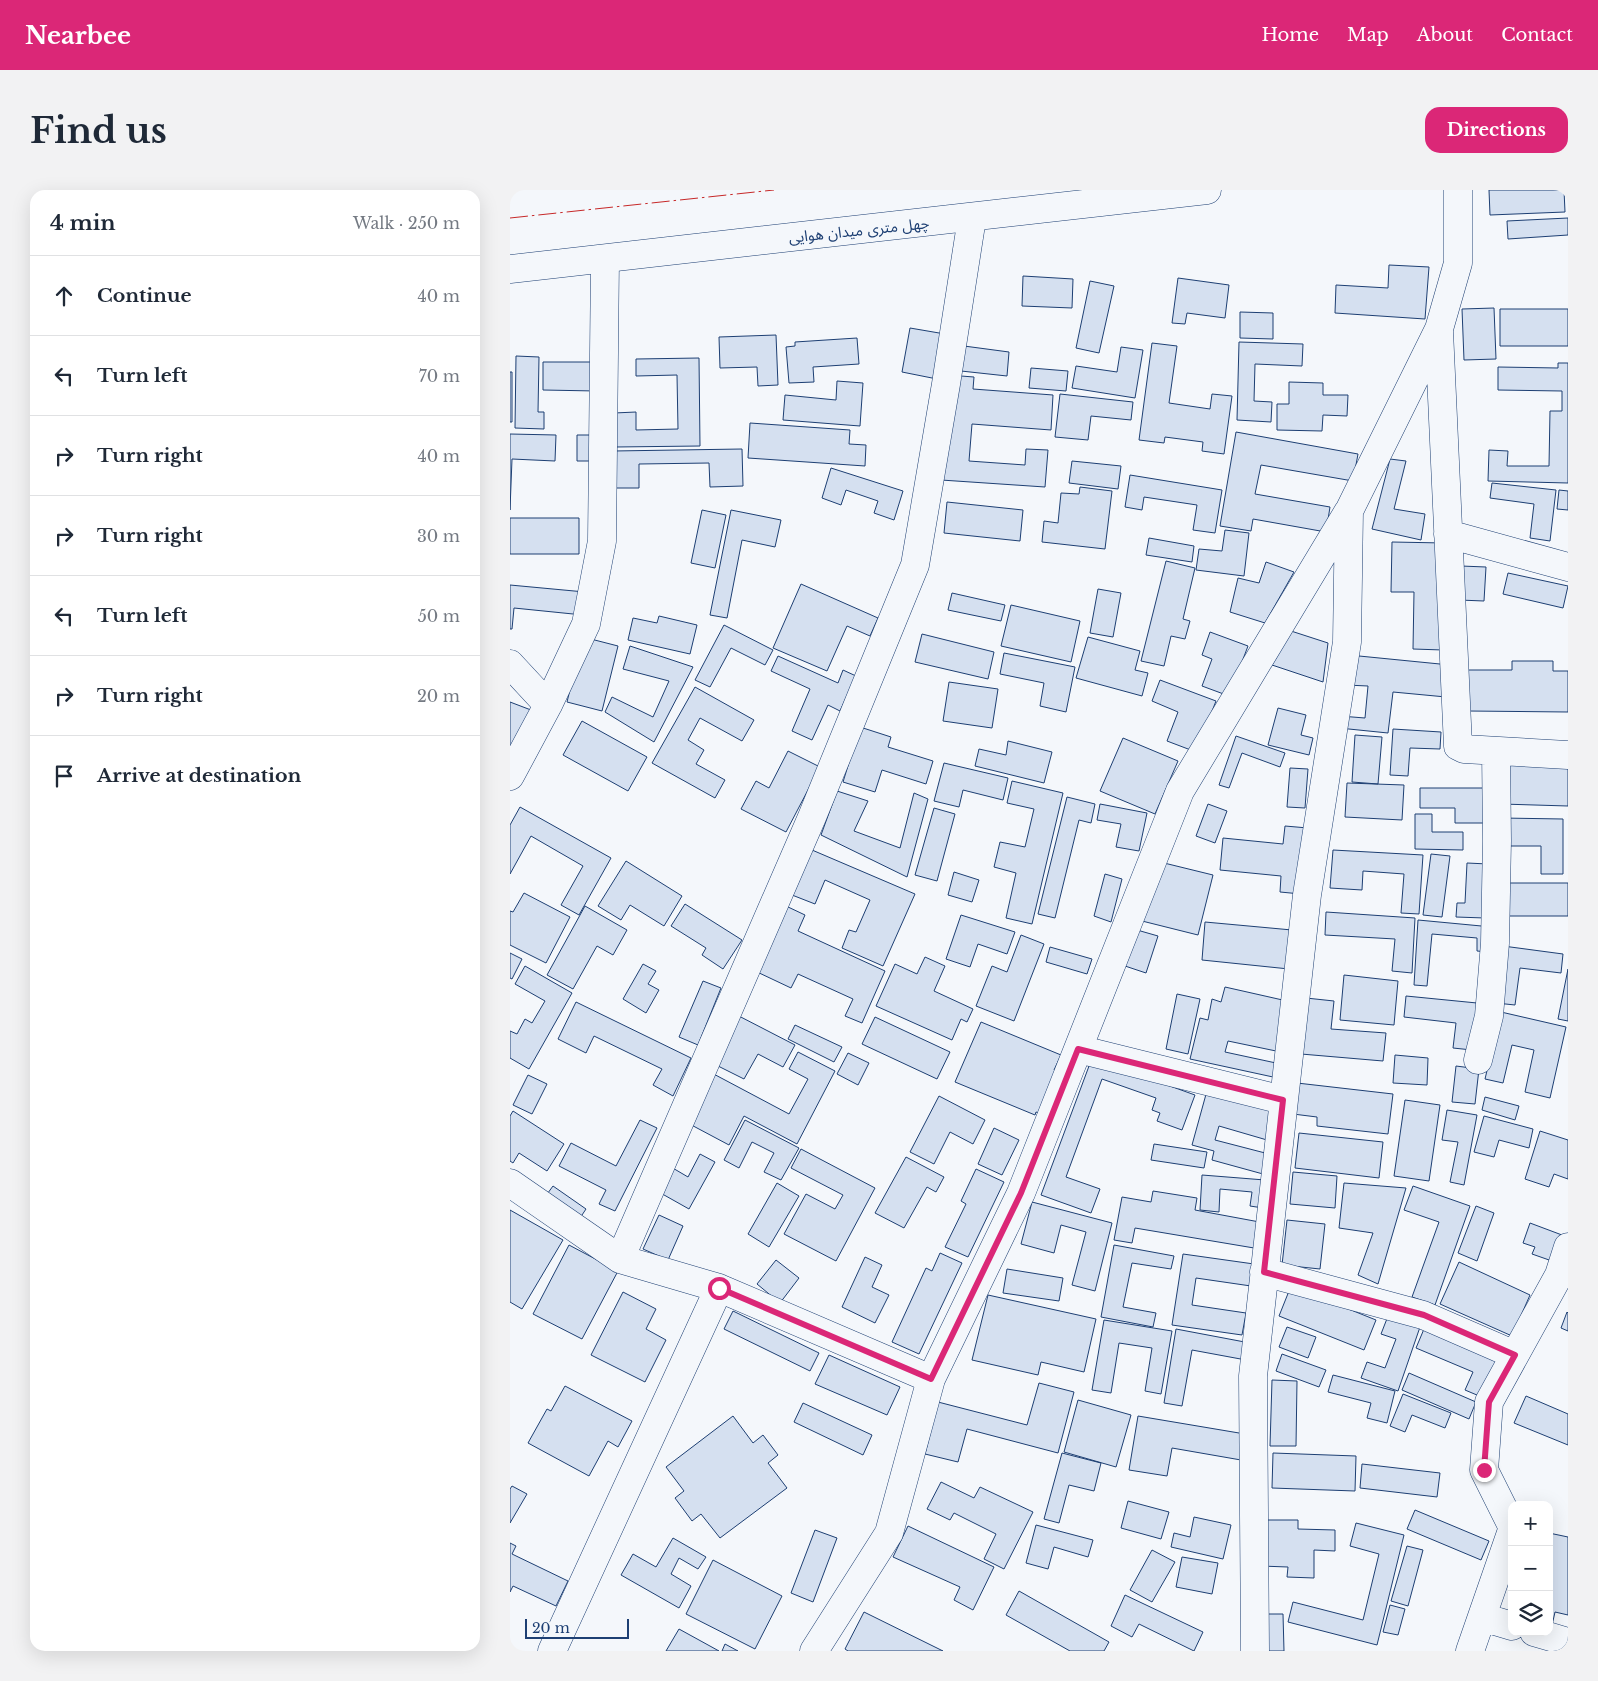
<!DOCTYPE html>
<html lang="en">
<head>
<meta charset="utf-8">
<style>
  :root { --surface:#fff; --page:#f2f2f3; --text:#1f2937; --muted:#747a83; --line:#e0e1e3; --accent:#db2777 }
  body { margin:0; font-family:"Libre Baskerville","Noto Sans Arabic",serif; background:var(--page); color:var(--text) }
  .controls { position:absolute; right:15px; bottom:15px; display:grid; overflow:hidden; border-radius:10px; box-shadow:0 5px 20px #0002 }
  .controls button { width:45px; height:45px; display:grid; place-items:center; padding:0; border:0; border-bottom:1px solid var(--line); background:var(--surface); color:var(--text); font:25px sans-serif }
  .scale { position:absolute; left:15px; bottom:12px; width:104px; box-sizing:border-box; padding-left:5px; border:2px solid #1d3f73; border-top:0; font-size:14px; line-height:18px; white-space:nowrap; color:#1d3f73; -webkit-text-stroke:4px #f4f7fb; paint-order:stroke }
  .stop { position:absolute; width:15px; height:15px; margin:-11px; border:4px solid #db2777; border-radius:50%; background:#fff }
  .stop.end { background:#db2777; border-color:#fff; box-shadow:0 1px 5px #0008 }
  .list { margin:0; padding:0; list-style:none }
  h2 { display:flex; justify-content:space-between; align-items:center; height:65px; margin:0; padding:0 20px; font-size:21px }
  h2 small { font-size:16px; font-weight:400; color:var(--muted) }
  .list li { display:grid; grid-template-columns:32px 1fr auto; gap:15px; align-items:center; box-sizing:border-box; height:80px; padding:0 20px; border-top:1px solid var(--line) }
  .list b { display:block; font-size:19px; white-space:nowrap }
  .list em { font-size:16px; font-style:normal; color:var(--muted) }
  .icon { flex:none; width:28px; height:28px; fill:none; stroke:currentColor; stroke-width:2; stroke-linecap:round; stroke-linejoin:round }
  .map { position:relative; flex:none; width:1058px; height:1461px; overflow:hidden; border-radius:15px }
  header { display:flex; align-items:center; gap:30px; box-sizing:border-box; height:70px; padding:0 25px; background:var(--accent); color:#fff }
  header strong { font-size:24px }
  nav { display:flex; gap:28px; margin-inline-start:auto; font-size:18px }
  .intro { display:flex; align-items:center; justify-content:space-between; box-sizing:border-box; height:120px; padding:0 30px }
  h1 { margin:0; font-size:35px }
  .button { padding:12px 22px; border-radius:15px; background:var(--accent); color:#fff; font-size:18px; font-weight:700 }
  main { display:flex; gap:30px; padding:0 30px }
  aside { flex:1; background:var(--surface); border-radius:15px; box-shadow:0 5px 20px #0002 }
  .map>svg:first-child { display:block }
  .building { fill:#d5e0f0; stroke:#1d3f73 }
  .lines { fill:none; stroke-linecap:round; stroke-linejoin:round }
  .street-casing { stroke:#1d3f73; stroke-width:29 }
  .primary-casing { stroke:#1d3f73; stroke-width:29 }
  .street { stroke:#f4f7fb; stroke-width:28 }
  .primary { stroke:#f4f7fb; stroke-width:28 }
  .power { stroke:#c62828; stroke-width:1; stroke-dasharray:18 4 2.5 4; stroke-linecap:butt }
  .route { stroke:#db2777; stroke-width:6 }
  .labels { text-anchor:middle; dominant-baseline:central; stroke-width:4; stroke-linejoin:round; paint-order:stroke }
  .street-label { font-size:15px; fill:#1d3f73; stroke:#f4f7fb }
</style>
</head>
<body>
<header>
<strong>Nearbee</strong>
<nav><a>Home</a><a>Map</a><a>About</a><a>Contact</a></nav>
</header>
<div class="intro"><h1>Find us</h1><a class="button">Directions</a></div>
<main>
<aside>
<h2>4 min<small>Walk · 250 m</small></h2>
<ul class="list">
<li><svg class="icon" aria-label="ahead" viewBox="0 0 24 24"><path d="M12 20V5M6 11l6-6 6 6"/></svg><div><b>Continue</b></div><em>40 m</em></li>
<li><svg class="icon" aria-label="left" viewBox="0 0 24 24"><path d="M17 20v-9H6M10 6l-5 5 5 5"/></svg><div><b>Turn left</b></div><em>70 m</em></li>
<li><svg class="icon" aria-label="right" viewBox="0 0 24 24"><path d="M7 20v-9h11M14 6l5 5-5 5"/></svg><div><b>Turn right</b></div><em>40 m</em></li>
<li><svg class="icon" aria-label="right" viewBox="0 0 24 24"><path d="M7 20v-9h11M14 6l5 5-5 5"/></svg><div><b>Turn right</b></div><em>30 m</em></li>
<li><svg class="icon" aria-label="left" viewBox="0 0 24 24"><path d="M17 20v-9H6M10 6l-5 5 5 5"/></svg><div><b>Turn left</b></div><em>50 m</em></li>
<li><svg class="icon" aria-label="right" viewBox="0 0 24 24"><path d="M7 20v-9h11M14 6l5 5-5 5"/></svg><div><b>Turn right</b></div><em>20 m</em></li>
<li><svg class="icon" aria-label="arrive" viewBox="0 0 24 24"><path d="M6 21V4h12l-3 4 3 4H6"/></svg><div><b>Arrive at destination</b></div></li>
</ul>
</aside>
<div class="map">
<svg width="1058" height="1461" viewBox="0 0 1058 1461">
  <rect width="100%" height="100%" fill="#f4f7fb"/>
  <path class="building" d="M979,0h75l1,22 -75,3z
    M1058,28v17l-60,4 -1,-18z
    M879,75l40,2 -4,52 -90,-6 1,-28 52,3z
    M513,86l50,3 -1,29 -50,-2z
    M668,88l51,7 -4,33 -38,-5 -2,11 -13,-1z
    M580,91l24,5 -15,67 -23,-5z
    M984,118l2,51 -32,1 -2,-51z
    M990,119h68v37h-68z
    M730,122l33,1v26l-33,-1z
    M400,138l35,6 -8,45 -35,-7z
    M266,145l2,50 -20,1 -1,-19 -37,1 -1,-31z
    M347,148l2,26 -46,3 1,15 -25,1 -3,-36 9,-1v-4z
    M729,152l64,2 -1,22 -47,-2 -1,37 18,1 -1,20 -34,-2z
    M642,153l25,3 -8,57 41,6 2,-15 20,2 -8,58 -22,-3 1,-9 -38,-5 -1,6 -25,-3z
    M454,156l45,6 -2,24 -46,-5z
    M611,157l22,3 -8,48 -63,-10 4,-22 41,6z
    M6,166l23,1 -1,55h6v17l-29,-1z
    M189,168l1,88 -85,1 -1,-34 22,-1v18l42,-1 -1,-54 -41,1v-17z
    M33,172h53v29l-53,-1z
    M1048,173h10v120l-80,-2 1,-31 19,1 -1,15h42l1,-55h12v-20l-64,-1v-23l60,1z
    M521,178l37,3 -2,20 -37,-3z
    M0,182h2v50h-2z
    M438,185l26,2 -1,12 80,6 -2,35 -79,-6 -3,37 56,4 1,-16 22,1 -3,37 -104,-7z
    M327,191l26,2 -3,43 -77,-6 2,-25 51,5z
    M779,192l34,1v12h25l-1,21 -24,-1 -1,16 -45,-1v-26h12z
    M550,204l73,8 -2,18 -40,-4 -3,24 -33,-3z
    M240,233l100,7 -1,14 17,1 -1,21 -117,-8z
    M726,242l122,22 -5,27 -92,-16 -6,29 75,13 -4,25 -73,-13 -2,12 -31,-5z
    M0,244l46,1 -1,26 -43,-2 -2,51z
    M67,245h20v26h-20z
    M232,259l1,37 -33,1 -1,-24 -70,1v24h-26v-37z
    M880,269l16,2 -12,48 31,5 -4,26 -49,-11z
    M562,271l49,5 -3,23 -49,-6z
    M321,278l72,23 -9,29 -20,-7 4,-12 -32,-11 -5,15 -19,-7z
    M620,285l92,15 -7,43 -22,-3 4,-25 -53,-8 -2,13 -17,-3z
    M982,293l64,7 -6,51 -20,-3 4,-34 -44,-6z
    M570,297l32,4 -7,58 -63,-7 2,-21 14,2 3,-30 18,1z
    M1049,300l9,1v19l-11,-1z
    M437,312l76,8 -3,31 -76,-8z
    M192,320l24,5 -11,53 -24,-5z
    M221,320l50,10 -6,27 -33,-7 -15,78 -17,-3z
    M0,328h69v36h-69z
    M715,340l24,3 -5,43 -48,-6 3,-21 23,2z
    M639,348l45,8 -2,16 -46,-7z
    M882,352l52,1 -1,107 -30,-1 1,-57h-23z
    M656,371l29,7 -12,51 7,2 -5,18 -14,-3 -7,30 -23,-5z
    M756,372l28,10 -29,51 -35,-11 8,-34 21,5z
    M951,376l25,1 -2,34 -25,-1z
    M998,383l60,13 -5,22 -60,-14z
    M291,394l77,34 -8,18 -23,-10 -20,45 -54,-23z
    M0,395l75,7 -2,23 -69,-7 -2,21h-2z
    M588,399l23,4 -8,44 -23,-4z
    M442,403l53,12 -4,16 -53,-11z
    M501,415l69,16 -9,41 -70,-16z
    M149,426l38,9 -7,29 -62,-14 5,-22 24,5z
    M214,435l49,25 -8,15 -34,-17 -21,39 -15,-7z
    M781,441l37,12 -5,39 -51,-17z
    M700,442l38,14 -19,50 -27,-10 10,-27 -10,-4z
    M412,444l72,18 -6,27 -73,-17z
    M73,447l35,9 -16,65 -35,-9z
    M578,447l52,14 -5,19 13,3 -6,23 -66,-18z
    M120,456l63,21 -39,75 -49,-30 7,-15 41,20 16,-36 -46,-12z
    M494,463l71,14 -9,45 -26,-6 4,-23 -44,-9z
    M839,465l101,10 -4,32 -53,-5 -5,41 -49,-5 1,-12 25,2 3,-32 -22,-1z
    M268,466l60,27 5,-13 13,6 -16,35 -12,-6 -16,35 -20,-9 18,-42 -39,-18z
    M1002,471h41v10h15v41l-100,-1v-41h44z
    M650,490l56,21 -20,51 -29,-11 11,-29 -26,-11z
    M439,492l49,7 -6,39 -49,-7z
    M185,497l59,33 -12,21 -42,-23 -12,22 16,10 -8,14 29,16 -10,18 -63,-35z
    M0,512l21,8 -14,39 -7,-3z
    M768,518l28,7 -5,20 12,3 -4,17 -41,-10z
    M72,531l65,36 -19,34 -65,-36z
    M350,537l31,10 -3,10 45,14 -7,23 -44,-14 -7,22 -32,-10z
    M883,539l48,3 -1,17 -30,-1 -2,28 -18,-1z
    M845,545l27,2 -4,47 -26,-2z
    M726,546l49,17 -5,14 -38,-14 -13,35 -10,-3z
    M613,548l55,23 -23,53 -55,-23z
    M498,551l44,11 -8,31 -69,-17 4,-17 27,6z
    M278,561l32,16 -34,65 -45,-23 15,-28 13,7z
    M993,570l65,2v44l-67,-2z
    M434,573l64,15 -5,22 -40,-10 -4,17 -25,-6z
    M780,578l18,1 -3,39 -18,-1z
    M502,591l51,12 -31,131 -26,-6 10,-45 -22,-6 6,-25 25,5 9,-38 -27,-6z
    M837,593l57,2 -2,35 -57,-3z
    M910,598h65v35h-30v-15h-35z
    M327,601l31,10 -14,30 46,17 14,-55 14,6 -21,78 -86,-42z
    M557,607l28,7 -4,19 -12,-3 -24,98 -17,-4z
    M590,614l47,9 -8,38 -23,-4 5,-23 -24,-4z
    M698,614l19,7 -12,32 -19,-7z
    M10,617l91,51 -32,57 -18,-10 22,-39 -52,-30 -21,38v-49z
    M424,618l21,6 -18,67 -22,-6z
    M905,624h17v18h31v18l-48,-1z
    M991,628l62,1v55h-22v-28h-41z
    M775,636l23,2 -7,66 -21,-2 1,-16 -61,-6 3,-32 60,6z
    M302,660l103,44 -32,72 -41,-18 7,-18 7,2 14,-32 -45,-20 -10,24 -23,-9z
    M823,660l90,5 -4,59 -18,-1 3,-39 -41,-3 -1,19 -32,-2z
    M921,664l19,2 -8,61 -19,-2z
    M116,671l56,35 -18,30 -34,-21 -9,15 -23,-14z
    M650,672l53,13 -15,60 -64,-16z
    M957,673l21,1 -3,54 -29,-1 1,-14h8z
    M444,682l25,8 -7,22 -24,-7z
    M595,684l17,5 -11,43 -17,-6z
    M994,693h64v33h-64z
    M14,703l46,24 -24,46 -36,-18v-34l3,1z
    M175,714l57,36 -19,29 -21,-14 4,-7 -35,-22z
    M75,716l42,24 -14,25 -16,-9 -24,43 -26,-14z
    M276,716l19,9 -7,16 87,40 -23,52 -17,-7 8,-17 -55,-25 -7,14 -36,-17z
    M816,722l89,6 -3,55 -20,-2 3,-32 -70,-4z
    M451,725l54,17 -8,22 -29,-10 -8,23 -24,-8z
    M908,730l74,7 -3,25 -12,-1v-13l-45,-4 -5,52 -13,-1z
    M695,732l87,8 -3,39 -87,-9z
    M627,740l21,6 -12,37 -21,-7z
    M511,745l23,9 -30,77 -38,-15 16,-40 15,6z
    M993,756l60,8 -2,19 -41,-5 -5,37 -19,-2z
    M540,757l42,12 -5,15 -41,-12z
    M0,763l12,6 -10,20 -2,-1z
    M415,767l20,9 -11,25 39,18 -6,13 -6,-3 -9,21 -76,-34 19,-42 22,10z
    M133,774l13,7 -8,13 11,6 -13,23 -23,-14z
    M15,776l47,27 -43,76 -19,-11v-27l7,3 8,-15 7,4 13,-22 -30,-17z
    M1058,779v52l-10,-2z
    M834,785l54,6 -4,44 -54,-5z
    M193,791l18,7 -23,57 -19,-8z
    M715,797l62,14 -11,50 -48,-10 -3,11 51,11 -3,14 -83,-18 10,-41 8,2 4,-21 9,3z
    M667,804l23,5 -12,55 -22,-5z
    M896,806l71,7 -5,47 -19,-2 3,-25 -52,-6z
    M796,808l28,3 -3,28 55,4 -3,28 -82,-7z
    M66,812l115,56 -18,38 -20,-11 9,-16 -68,-33 -8,17 -28,-14z
    M991,822l65,15 -16,71 -25,-6 9,-42 -22,-5 -9,38 -18,-4z
    M225,824l60,31 -12,22 -25,-13 -14,25 -34,-17z
    M365,827l75,35 -13,27 -75,-35z
    M471,832l80,33 -7,15 6,3 -18,41 -6,-2 -1,3 -80,-33z
    M285,835l47,22 -8,15 -46,-23z
    M288,862l37,19 -38,73 -53,-28 -15,29 -47,-25 26,-49 81,43 19,-35 -19,-10z
    M338,863l21,10 -11,22 -21,-11z
    M885,865l33,3 -1,27 -34,-2z
    M582,868l103,37 -13,35 -25,-9 3,-8 -8,-3 4,-12 -54,-19 -36,98 34,12 -9,24 -50,-18z
    M946,876l23,3 -4,35 -23,-2z
    M18,885l19,9 -15,30 -19,-9z
    M787,893l96,11 -5,40 -71,-8v-9l-24,-3z
    M698,897l69,19 -10,34 -48,-14 -4,14 54,14 -6,20 -51,-14 2,-9 -22,-6z
    M429,906l46,24 -12,24 -23,-12 -16,32 -24,-12z
    M975,907l34,9 -4,14 -33,-10z
    M895,910l35,5 -11,76 -35,-5z
    M937,920l30,5 -13,70 -14,-3 8,-40 -16,-2z
    M3,921l51,33 -17,27 -28,-18 -6,10 -3,-2v-45z
    M974,926l49,13 -4,19 -30,-8 -5,17 -20,-5z
    M130,930l17,8 -42,83 -16,-7 7,-14 -47,-24 12,-23 45,23z
    M235,930l54,28 -18,32 -17,-8 10,-19 -22,-11 -13,26 -15,-8z
    M484,938l25,12 -17,35 -24,-11z
    M1030,941l28,9v39l-14,-5 -5,13 -24,-8z
    M789,943l84,9 -4,36 -84,-10z
    M644,954l53,8 -3,16 -53,-8z
    M291,959l74,39 -39,73 -52,-27 22,-40 29,15 8,-14 -52,-27z
    M190,964l15,8 -26,47 -32,-18 14,-24 17,10z
    M396,967l38,20 -8,15 -9,-5 -23,41 -29,-15z
    M466,979l28,13 -36,75 -23,-10 21,-43 -5,-3z
    M783,982l44,4 -2,32 -45,-4z
    M692,985l63,5 -2,28 -13,-2 2,-14 -32,-3 -1,23 -19,-2z
    M267,993l22,13 -30,51 -21,-13z
    M834,993l62,5 -28,96 -20,-9 15,-42 -34,-5z
    M43,996l33,23 -10,15 -34,-23z
    M903,996l57,20 -35,99 -23,-8 27,-75 -35,-12z
    M643,1001l44,7 -2,12 70,13 -5,26 -125,-21 -3,15 -18,-3 8,-43 29,5z
    M522,1012l80,21 -17,68 -23,-6 14,-53 -25,-7 -7,28 -33,-9z
    M966,1016l18,7 -17,48 -19,-8z
    M0,1020l53,30 -41,69 -12,-7z
    M149,1025l24,11 -15,34 -25,-11z
    M777,1030l38,4 -5,45 -38,-4z
    M1020,1033l32,12 -10,26 -20,-7 3,-7 -12,-4z
    M59,1055l49,26 -36,68 -49,-25z
    M604,1055l60,11 -3,13 -39,-6 -9,44 33,6 -3,14 -52,-10z
    M430,1063l22,10 -43,91 -27,-12 34,-74 6,3z
    M673,1064l71,10 -3,22 -55,-8 -4,27 54,8 -4,22 -70,-10z
    M355,1067l17,8 -10,22 17,8 -14,28 -33,-16z
    M266,1070l23,18 -19,25 -23,-19z
    M949,1072l71,33 -18,41 -72,-32z
    M497,1079l56,9 -4,23 -56,-8z
    M781,1096l85,34 -12,30 -85,-34z
    M113,1102l33,17 -10,20 20,11 -21,42 -54,-27z
    M478,1105l108,24 -12,53 -43,-10 -3,13 -66,-15z
    M223,1121l86,42 -9,18 -86,-42z
    M1057,1122l1,1v18l-7,-3z
    M878,1126l32,11 -22,64 -37,-13 6,-16 18,6 11,-29 -15,-5z
    M594,1130l68,11 -11,63 -16,-3 7,-43 -33,-5 -8,50 -19,-3z
    M777,1137l29,10 -8,21 -29,-11z
    M666,1139l74,14 -4,17 -54,-10 -10,56 -18,-3z
    M914,1139l76,32 -16,37 -19,-8 8,-18 -57,-24z
    M772,1164l44,16 -7,17 -43,-16z
    M319,1165l71,32 -13,28 -72,-31z
    M899,1183l67,29 -7,17 -67,-29z
    M823,1185l62,16 -8,32 -20,-5 4,-15 -43,-11z
    M762,1190l25,1 -1,65h-26z
    M529,1193l35,9 -16,61 -91,-24 -9,33 -33,-8 13,-52 89,23z
    M55,1196l67,35 -14,26 -10,-6 -19,35 -61,-33 19,-34 4,2z
    M893,1204l48,19 -6,15 -33,-13 -7,17 -15,-6z
    M1016,1206l42,18v31l-54,-22z
    M568,1210l53,15 -15,52 -52,-15z
    M293,1213l69,32 -9,20 -69,-33z
    M223,1226l20,27 10,-8 15,20 -10,8 19,25 -67,50 -19,-24 -9,7 -17,-23 9,-7 -18,-24z
    M628,1226l107,18 -4,26 -69,-12 -5,28 -38,-6z
    M552,1263l39,10 -7,28 -25,-6 -10,38 -15,-4z
    M763,1263l83,3 -1,35 -83,-3z
    M852,1274l78,9 -3,24 -77,-9z
    M431,1292l33,16 6,-11 53,25 -29,57 -20,-10 12,-25 -42,-21 -4,7 -23,-11z
    M2,1296l15,8 -17,29v-34z
    M618,1311l41,11 -8,27 -40,-11z
    M905,1320l74,31 -8,19 -74,-31z
    M684,1327l37,8 -8,34 -52,-12 3,-14 16,4z
    M750,1330h38v9l37,1v21l-21,-1v28l-27,-1 1,-10 -28,-1z
    M846,1333l48,12 -27,110 -89,-23 5,-20 70,18 16,-66 -29,-8z
    M526,1335l57,15 -5,17 -34,-10 -6,22 -22,-6z
    M398,1336l86,41 -21,43 -19,-10 6,-13 -67,-30z
    M305,1340l22,8 -24,64 -22,-9z
    M1039,1343l19,4v78l-13,-3 -4,18h-2z
    M163,1348l33,19 -8,12 -19,-11 -8,16 20,12 -12,22 -58,-33 12,-21 23,13z
    M0,1353l6,3 -4,8 56,27 -12,25 -43,-20 -3,6z
    M897,1356l16,4 -15,56 -17,-5z
    M642,1360l23,12 -23,40 -22,-12z
    M672,1367l36,6 -6,31 -36,-7z
    M203,1370l69,36 -27,53 -69,-35z
    M509,1401l90,51 -5,9h-34l-64,-36z
    M615,1405l78,37 -9,19 -55,-27 -7,13 -21,-11z
    M880,1415l15,4 -7,26 -15,-3z
    M354,1422l79,39h-95l-3,-2z
    M752,1424h21l1,37h-21z
    M169,1439l40,22h-53z
    M215,1454l13,7h-16z"/>
  <g class="lines">
    <defs>
      <path id="street" d="M929,141l19,415 6,3 104,6
        M938,344l120,33
        M0,474l38,41
        M0,586l38,-71 38,-81 16,-83 3,-282
        M568,859l205,51
        M968,870l11,-44 6,-73 2,-102 -1,-90
        M0,993l110,76 99,29 212,91
        M110,1069l192,-442 103,-252 31,-181 26,-166
        M754,1082l159,43 92,40
        M1002,1336l-28,-56 5,-68 70,-127 9,-28
        M972,1427l30,9
        M1024,1442l34,10
        M42,1461l167,-363
        M304,1461l75,-118 42,-154 90,-186 159,-402 168,-279
        M745,1461l-2,-275 54,-481 40,-253 2,-131 90,-182 19,-66v-73
        M960,1461l42,-121"/>
      <path id="primary" d="M0,79l697,-79"/>
    </defs>
    <use href="#street" class="street-casing"/>
    <use href="#primary" class="primary-casing"/>
    <use href="#street" class="street"/>
    <use href="#primary" class="primary"/>
    <path class="power" d="M0,28l264,-28"/>
  </g>
  <g class="lines">
    <path class="route" d="M209,1098l212,91 90,-186 57,-144 205,51 -19,172 160,43 91,40 -26,47 -5,68"/>
  </g>
  <g class="labels">
    <g class="street-label">
      <text transform="translate(349 40) rotate(-6)">چهل متری میدان هوایی</text>
    </g>
  </g>
</svg>
<div class="controls">
<button>+</button>
<button>−</button>
<button><svg class="icon" aria-label="layers" viewBox="0 0 24 24"><path d="M12 4l9 5-9 5-9-5zM3 14l9 5 9-5"/></svg></button>
</div>
<div class="scale">20 m</div>
<div class="stop" style="left:209px;top:1098px"></div>
<div class="stop end" style="left:974px;top:1280px"></div>
</div>
</main>
</body>
</html>
